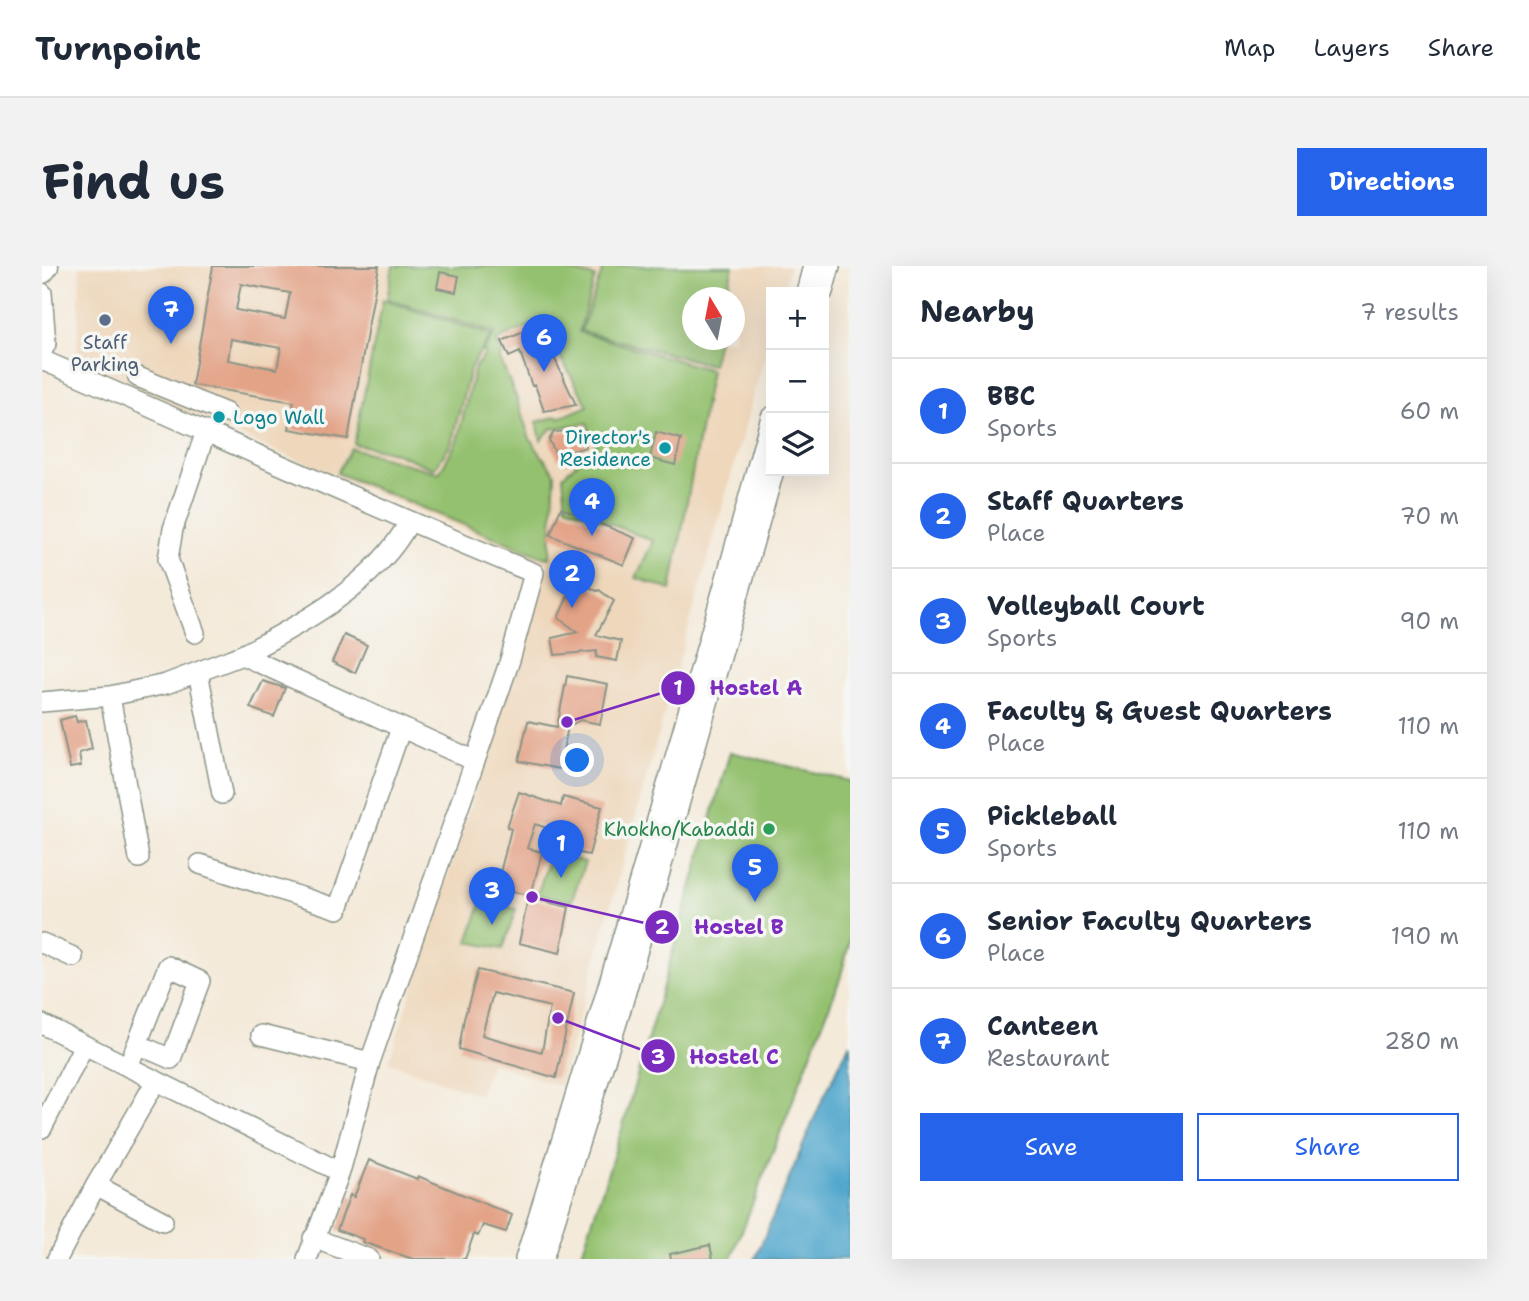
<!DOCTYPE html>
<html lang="en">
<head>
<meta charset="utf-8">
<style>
  :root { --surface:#fff; --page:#f2f2f3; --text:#1f2937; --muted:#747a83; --line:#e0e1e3; --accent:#2563eb }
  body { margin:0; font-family:"Shantell Sans",sans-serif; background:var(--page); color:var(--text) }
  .controls { position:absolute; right:21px; top:21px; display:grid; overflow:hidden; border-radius:0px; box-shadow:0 7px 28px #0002 }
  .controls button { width:63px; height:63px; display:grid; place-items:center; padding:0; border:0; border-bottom:2px solid var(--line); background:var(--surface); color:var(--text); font:35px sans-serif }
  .compass { position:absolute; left:640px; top:21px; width:63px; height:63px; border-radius:50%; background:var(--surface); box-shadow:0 7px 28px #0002; rotate:350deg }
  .you { position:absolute; left:536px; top:495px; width:24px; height:24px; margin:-18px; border:5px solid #fff; border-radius:50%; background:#1a73e8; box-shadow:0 0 0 10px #1a73e833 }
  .badge { display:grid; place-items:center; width:46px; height:46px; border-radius:50%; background:var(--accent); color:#fff; font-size:23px; font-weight:700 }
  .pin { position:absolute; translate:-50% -58px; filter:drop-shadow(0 2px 4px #0008) }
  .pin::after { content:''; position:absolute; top:37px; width:24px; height:21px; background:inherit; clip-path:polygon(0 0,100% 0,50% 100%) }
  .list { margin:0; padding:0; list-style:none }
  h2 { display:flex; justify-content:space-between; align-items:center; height:91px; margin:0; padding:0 28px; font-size:30px }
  h2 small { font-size:23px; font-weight:400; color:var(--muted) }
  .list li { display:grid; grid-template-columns:46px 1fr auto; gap:21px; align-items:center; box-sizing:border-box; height:105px; padding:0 28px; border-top:2px solid var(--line) }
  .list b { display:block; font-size:26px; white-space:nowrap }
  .list p { margin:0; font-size:23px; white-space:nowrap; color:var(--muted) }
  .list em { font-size:23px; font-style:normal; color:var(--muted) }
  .actions { display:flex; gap:14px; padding:21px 28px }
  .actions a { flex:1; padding:16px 0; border:2px solid var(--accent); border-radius:0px; text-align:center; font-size:24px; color:var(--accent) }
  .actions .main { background:var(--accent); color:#fff }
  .icon { flex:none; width:38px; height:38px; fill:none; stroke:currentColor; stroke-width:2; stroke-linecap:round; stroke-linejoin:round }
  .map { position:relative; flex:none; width:808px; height:993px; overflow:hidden; border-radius:0px }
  header { display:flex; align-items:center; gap:42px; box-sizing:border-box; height:98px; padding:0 35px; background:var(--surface); border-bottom:2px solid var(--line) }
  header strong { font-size:33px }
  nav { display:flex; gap:38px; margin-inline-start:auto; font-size:24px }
  .intro { display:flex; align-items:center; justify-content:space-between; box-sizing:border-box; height:168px; padding:0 42px }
  h1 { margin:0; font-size:49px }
  .button { padding:18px 32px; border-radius:0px; background:var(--accent); color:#fff; font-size:24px; font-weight:700 }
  main { display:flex; gap:42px; padding:0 42px }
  aside { flex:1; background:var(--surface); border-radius:0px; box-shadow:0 7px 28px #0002 }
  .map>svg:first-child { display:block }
  .built { fill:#eed7bb; fill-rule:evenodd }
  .green { fill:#94c170; stroke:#5a7f52; stroke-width:2 }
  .water { fill:#50a6cc; stroke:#387280; stroke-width:2 }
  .building { fill:#e3a387; fill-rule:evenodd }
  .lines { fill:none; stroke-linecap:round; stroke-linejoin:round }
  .minor-casing { stroke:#8a9487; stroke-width:22 }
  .major-casing { stroke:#8a9487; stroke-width:27 }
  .minor { stroke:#fff; stroke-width:19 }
  .major { stroke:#fff; stroke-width:24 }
  .service-dot { fill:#5c6f8a; stroke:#f6f6f2; stroke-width:2.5 }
  .culture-dot { fill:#0f9aa8; stroke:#f6f6f2; stroke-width:2.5 }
  .leisure-dot { fill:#2e9e5b; stroke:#f6f6f2; stroke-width:2.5 }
  .labels { text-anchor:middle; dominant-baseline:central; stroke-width:7; stroke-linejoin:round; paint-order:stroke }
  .service-label { font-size:19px; fill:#4e5e75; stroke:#f6f6f2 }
  .culture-label { font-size:19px; fill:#0d838f; stroke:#f6f6f2; text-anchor:start }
  .leisure-label { font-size:19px; fill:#27864d; stroke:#f6f6f2; text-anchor:end }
  .leader { fill:none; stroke:#7b2cbf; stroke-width:2.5 }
  .callout-dot { fill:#7b2cbf; stroke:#f6f6f2; stroke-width:2.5 }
  .mark-label { font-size:21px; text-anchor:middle; font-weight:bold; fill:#fff }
  .callout-label { font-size:21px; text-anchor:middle; font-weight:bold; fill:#7b2cbf; stroke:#f6f6f2; stroke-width:7; stroke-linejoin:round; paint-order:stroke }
</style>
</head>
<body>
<header>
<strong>Turnpoint</strong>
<nav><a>Map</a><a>Layers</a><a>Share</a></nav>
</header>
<div class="intro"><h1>Find us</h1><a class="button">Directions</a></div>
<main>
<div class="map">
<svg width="808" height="993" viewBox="0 0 808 993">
  <rect width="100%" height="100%" fill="#f6f6f2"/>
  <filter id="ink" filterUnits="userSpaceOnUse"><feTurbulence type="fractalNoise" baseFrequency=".0143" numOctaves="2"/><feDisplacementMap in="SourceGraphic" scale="14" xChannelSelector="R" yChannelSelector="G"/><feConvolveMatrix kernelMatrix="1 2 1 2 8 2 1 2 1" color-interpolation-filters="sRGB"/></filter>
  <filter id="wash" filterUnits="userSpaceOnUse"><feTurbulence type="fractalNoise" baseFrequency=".00686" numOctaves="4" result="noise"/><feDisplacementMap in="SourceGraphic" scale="28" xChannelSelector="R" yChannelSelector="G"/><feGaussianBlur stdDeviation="1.57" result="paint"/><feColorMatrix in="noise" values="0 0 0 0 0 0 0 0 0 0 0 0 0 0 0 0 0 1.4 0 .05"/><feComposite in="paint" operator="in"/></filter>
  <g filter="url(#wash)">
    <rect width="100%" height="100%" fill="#f4eada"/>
    <path class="built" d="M38,0h710l-7,26h-12v41l-211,753 -69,-23 -12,32 -90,-33 158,-498 -470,-196zM650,32h42v42h-42z"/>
    <path class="green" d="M351,0h159l43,11 -16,55 132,38 -40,220 -35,-12 17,-37 -87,-35 -3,-30 33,-31 -9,-22 -36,6 -10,11 -4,-18 21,-6 1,2 29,-12 -27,-48 -17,-38 -40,17 -7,5 5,13 -3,2 17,40 14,42 25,35 -5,84 -7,-1 -206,-84 14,-25 88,25 18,-32 18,-74 10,-12 -2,-3 12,-19 -108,-34z
      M562,0h129l-7,31 -34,1v42h26l-6,25 -131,-34z
      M341,34l109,35 -21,31 -20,78 -17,25 -38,-16 -42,-9z
      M688,486l120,29v159l-10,39 -109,280h-151l42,-130z
      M509,587l34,9 -14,40 -34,-7z
      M440,635l34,8 -13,40 -35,-7z"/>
    <path class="water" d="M808,777v216h-95l65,-154z"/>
    <g id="blocks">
      <path class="building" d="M171,0h166l-31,173 -59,-10 5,-27 -102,-17zM199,18l49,9 -5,26 -49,-9zM189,73l50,9 -4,21 -49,-9z
        M398,6l19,4 -3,16 -19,-4z
        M496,60l9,21 2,-1 27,59 -32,6 -9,-26 -3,1 -12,-34 -11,5 -7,-16z
        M541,164l3,17 -17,5 -2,12 -9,-5 -9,-19 5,-8z
        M614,166l25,7 -6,26 -25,-7z
        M519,242l74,30 -11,27 -74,-30z
        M534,313l21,12 2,-1 15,11 -18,34 25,6 -4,20 -21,-4 1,-6 -42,4 -3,-17 26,-6 -20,-14z
        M302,369l23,10 -12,28 -23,-11z
        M525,410l41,8 -8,40 -20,-4 -12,7 -9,42 -40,-8 9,-40 29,6z
        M221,415l22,7 -11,29 -24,-9z
        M33,450l2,6 9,-2 6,29 -13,4 2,13 -11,2 -10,-48z
        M477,526l42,14 2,-9 39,10 -13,48 -36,-8 6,-15 -24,-8 -8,24 15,4 -11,43 -35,-6 15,-60 -4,-2z
        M486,632l41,9 -9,46 -41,-10z
        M436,704l96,23 -18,85 -97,-29 5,-30zM451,727l57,14 -8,45 -60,-17z
        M327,894l48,19 1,-3 94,39 -6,17 -23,-7 -5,11 -4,-2 -9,25h-52l-51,-17 1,-3 -26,-9 13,-35 4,2z
        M668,979l3,14h-42l-1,-5z"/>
    </g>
  </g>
  <g filter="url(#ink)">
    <use href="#blocks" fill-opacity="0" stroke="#8a9487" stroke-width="2"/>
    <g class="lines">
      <defs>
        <path id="minor" d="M764,26l7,-26
          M781,26l7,-26
          M0,27l4,51 -4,7
          M0,94c164,71 327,146 492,213l-24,87 -35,101
          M96,111l88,36
          M153,367l-27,-74 5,-30 33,-98
          M200,389c60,-31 134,-71 167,-133
          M156,406l24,122
          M68,430l29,162
          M0,436l68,-6 56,-12 76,-29 233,106 -105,301 -30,110 -33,87
          M158,598l138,45 63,-181
          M0,677l31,14
          M0,758l298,148
          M219,769l109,27
          M86,801l40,-101 32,15 -29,78 -34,-15
          M0,862l42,-83
          M54,919l67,36
          M271,972l56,21
          M15,993l39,-74 60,-104
          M483,993c87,-279 168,-560 246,-842
          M501,993l76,-243 155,-545"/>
        <path id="major" d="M0,5l4,-5"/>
      </defs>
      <use href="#minor" class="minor-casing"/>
      <use href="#major" class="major-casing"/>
      <use href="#minor" class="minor"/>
      <use href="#major" class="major"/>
    </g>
  </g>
  <circle class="service-dot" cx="63" cy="54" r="7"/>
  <g class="culture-dot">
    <circle cx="177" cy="151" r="7"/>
    <circle cx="623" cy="182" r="7"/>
  </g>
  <circle class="leisure-dot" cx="727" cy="563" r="7"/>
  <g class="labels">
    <g class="service-label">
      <text x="63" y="76">Staff<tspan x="63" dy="22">Parking</tspan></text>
    </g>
    <g class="culture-label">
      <text x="191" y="151">Logo Wall</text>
      <text x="609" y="171" text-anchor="end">Director's<tspan x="609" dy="22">Residence</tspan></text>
    </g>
    <g class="leisure-label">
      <text x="713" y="563">Khokho/Kabaddi</text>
    </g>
  </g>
  <path class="leader" d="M525 456L636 422M490 631L620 661M516 752L616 790"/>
  <g class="callout-dot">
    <circle cx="525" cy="456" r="7"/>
    <circle cx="490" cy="631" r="7"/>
    <circle cx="516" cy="752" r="7"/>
    <circle cx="636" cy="422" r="18"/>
    <circle cx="620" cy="661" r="18"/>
    <circle cx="616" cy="790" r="18"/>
  </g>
  <g class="mark-label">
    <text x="636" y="429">1</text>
    <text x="620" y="668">2</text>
    <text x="616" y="798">3</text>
  </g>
  <g class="callout-label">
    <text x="714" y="429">Hostel A</text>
    <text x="697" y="668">Hostel B</text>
    <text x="692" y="798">Hostel C</text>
  </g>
</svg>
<div class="controls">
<button>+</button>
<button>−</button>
<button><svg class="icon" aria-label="layers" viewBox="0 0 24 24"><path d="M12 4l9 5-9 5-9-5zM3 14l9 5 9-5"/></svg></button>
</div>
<svg class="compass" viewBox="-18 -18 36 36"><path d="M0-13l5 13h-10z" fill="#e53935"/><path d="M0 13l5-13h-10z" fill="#747a83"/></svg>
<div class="you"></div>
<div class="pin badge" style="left:519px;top:612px">1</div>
<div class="pin badge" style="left:530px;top:342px">2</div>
<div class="pin badge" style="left:450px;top:659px">3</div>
<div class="pin badge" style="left:550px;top:270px">4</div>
<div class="pin badge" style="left:713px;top:636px">5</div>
<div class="pin badge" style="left:502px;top:106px">6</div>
<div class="pin badge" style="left:129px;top:78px">7</div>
</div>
<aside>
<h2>Nearby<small>7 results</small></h2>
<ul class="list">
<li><span class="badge">1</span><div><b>BBC</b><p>Sports</p></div><em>60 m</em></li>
<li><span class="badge">2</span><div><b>Staff Quarters</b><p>Place</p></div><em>70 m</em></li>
<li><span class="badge">3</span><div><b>Volleyball Court</b><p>Sports</p></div><em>90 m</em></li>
<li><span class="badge">4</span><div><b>Faculty &amp; Guest Quarters</b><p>Place</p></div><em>110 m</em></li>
<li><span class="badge">5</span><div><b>Pickleball</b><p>Sports</p></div><em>110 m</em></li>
<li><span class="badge">6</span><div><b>Senior Faculty Quarters</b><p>Place</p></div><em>190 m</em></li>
<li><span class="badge">7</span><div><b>Canteen</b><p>Restaurant</p></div><em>280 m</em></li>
</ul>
<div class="actions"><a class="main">Save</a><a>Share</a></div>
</aside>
</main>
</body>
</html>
